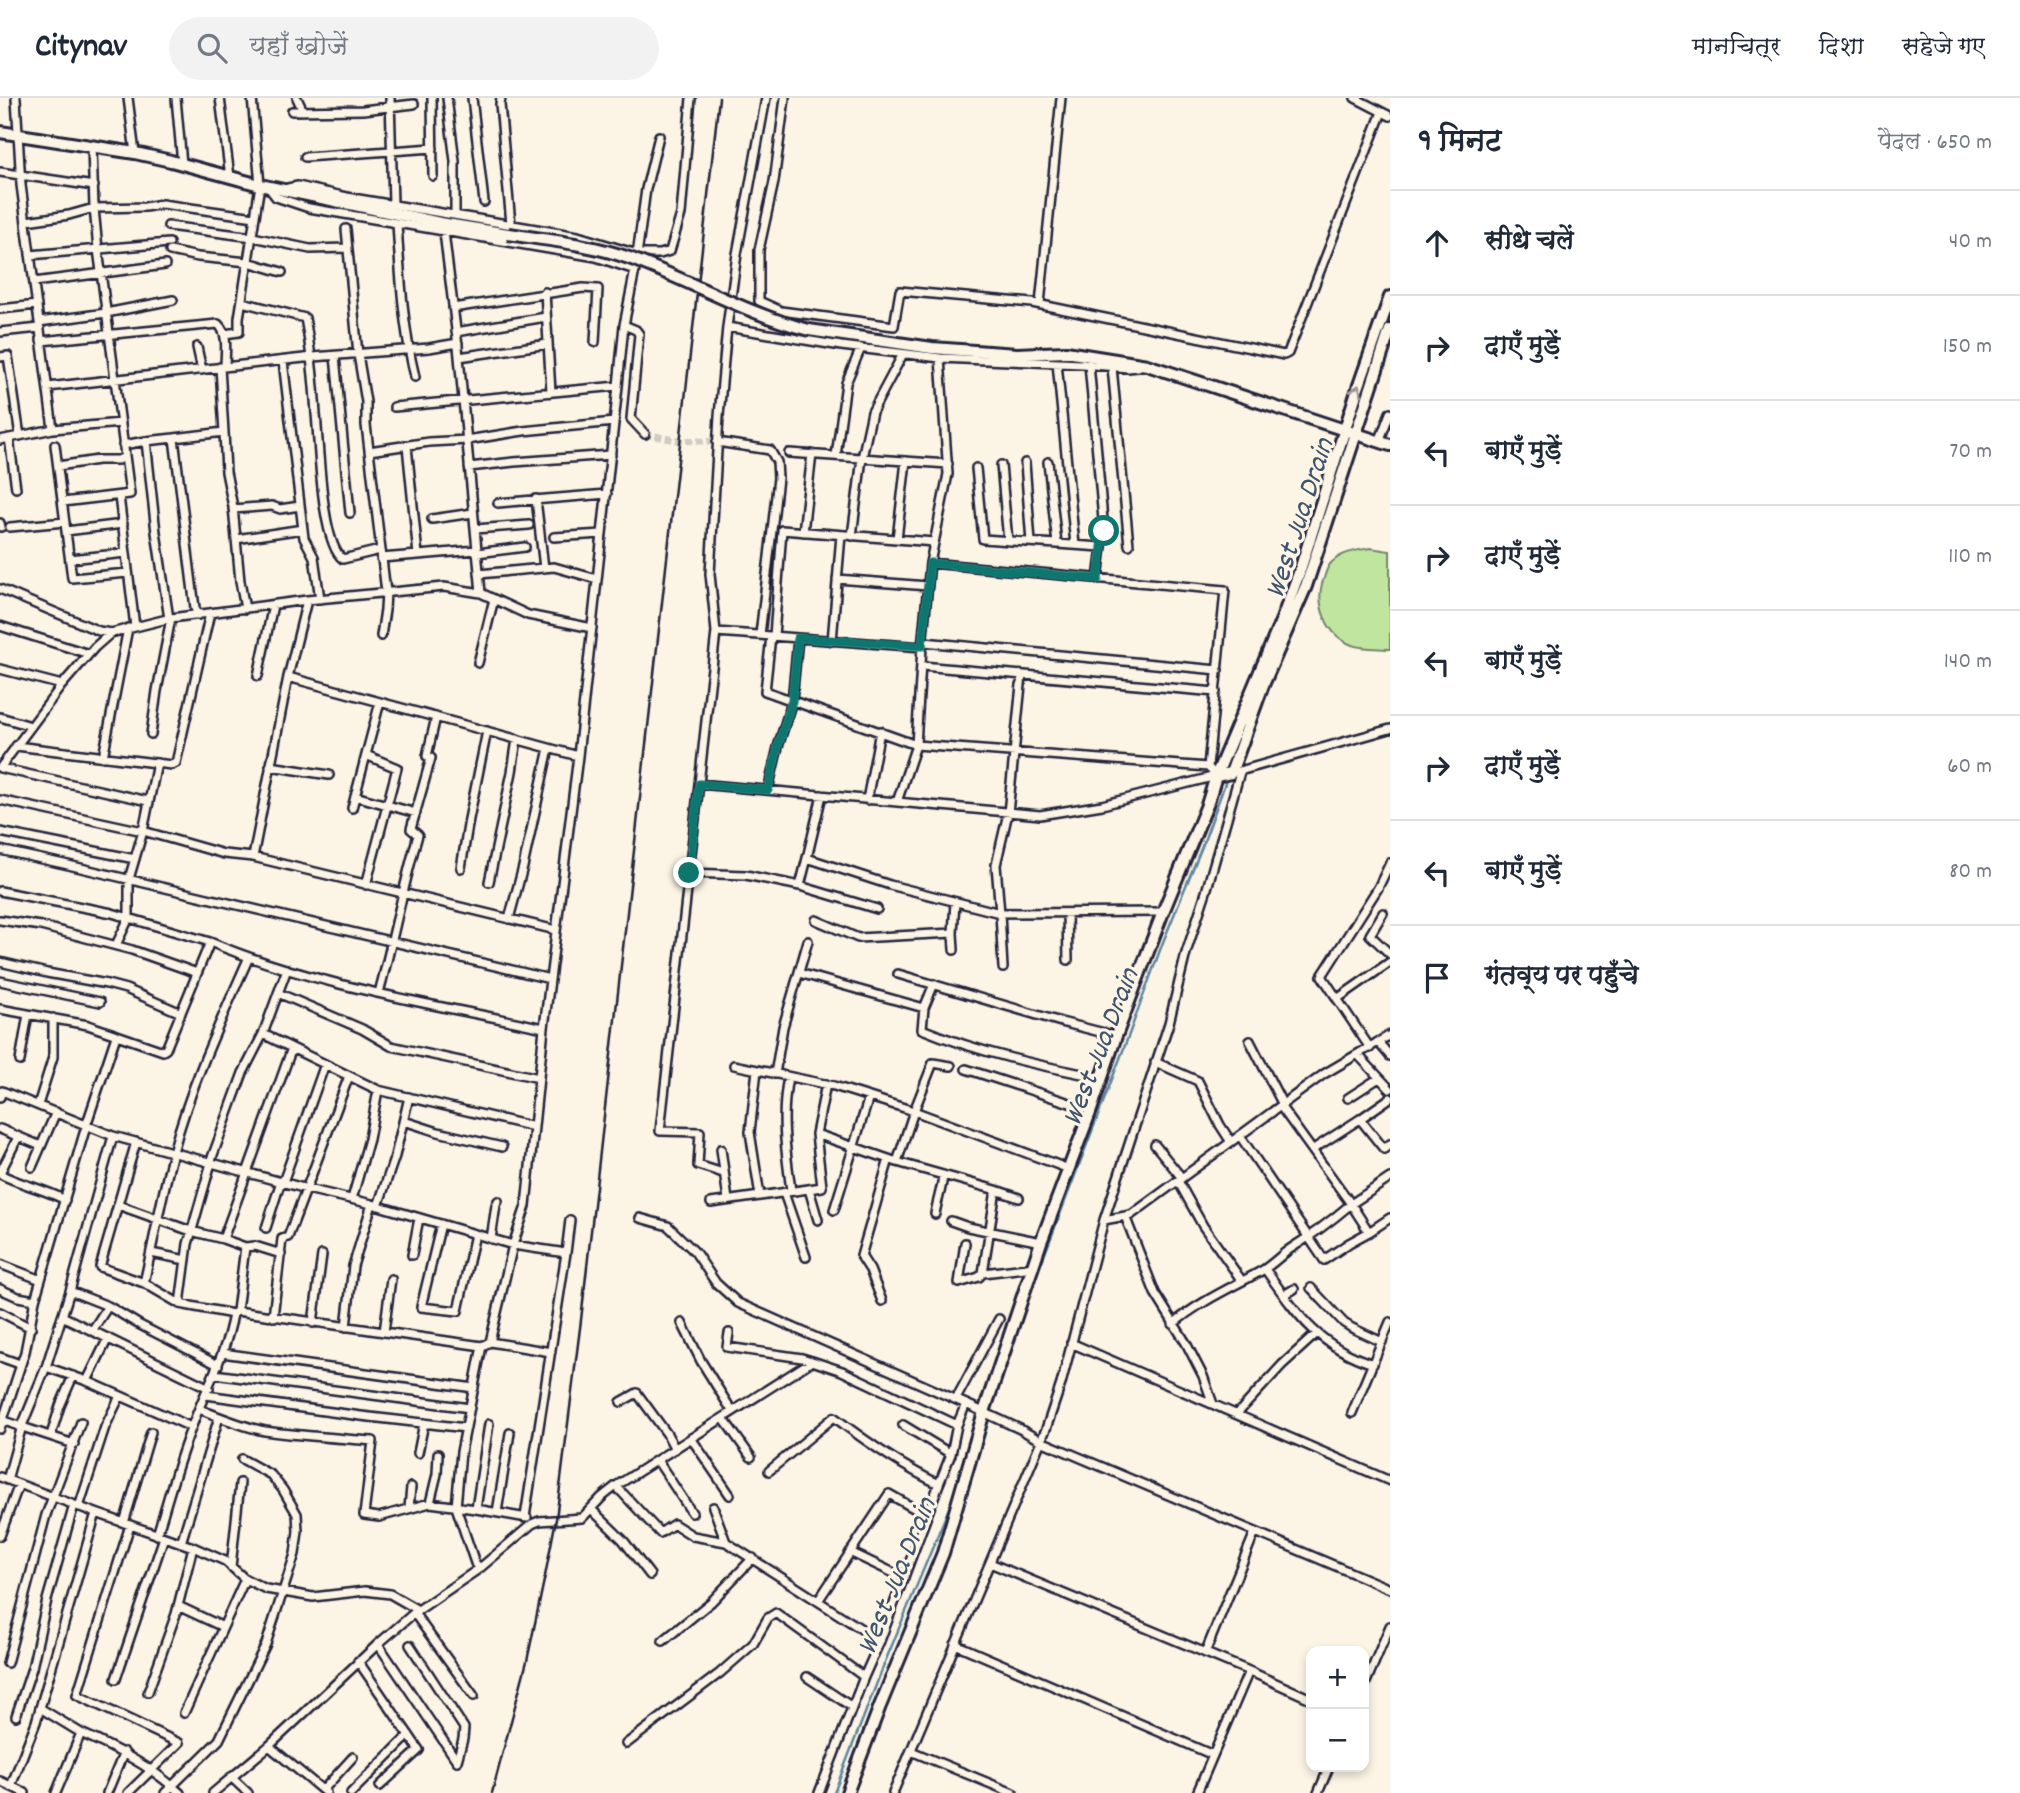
<!DOCTYPE html>
<html lang="hi">
<head>
<meta charset="utf-8">
<style>
  :root { --surface:#fff; --page:#f2f2f3; --text:#1f2937; --muted:#747a83; --line:#e0e1e3 }
  body { margin:0; font-family:Dekko,"Playpen Sans Deva",sans-serif; background:var(--page); color:var(--text) }
  .controls { position:absolute; right:21px; bottom:21px; display:grid; overflow:hidden; border-radius:14px; box-shadow:0 4px 10px #0003 }
  .controls button { width:63px; height:63px; display:grid; place-items:center; padding:0; border:0; border-bottom:2px solid var(--line); background:var(--surface); color:var(--text); font:35px sans-serif }
  .stop { position:absolute; width:21px; height:21px; margin:-16px; border:5px solid #0f766e; border-radius:50%; background:#fff }
  .stop.end { background:#0f766e; border-color:#fff; box-shadow:0 2px 7px #0008 }
  .list { margin:0; padding:0; list-style:none }
  h2 { display:flex; justify-content:space-between; align-items:center; height:91px; margin:0; padding:0 28px; font-size:30px }
  h2 small { font-size:23px; font-weight:400; color:var(--muted) }
  .list li { display:grid; grid-template-columns:46px 1fr auto; gap:21px; align-items:center; box-sizing:border-box; height:105px; padding:0 28px; border-top:2px solid var(--line) }
  .list b { display:block; font-size:26px; white-space:nowrap }
  .list em { font-size:23px; font-style:normal; color:var(--muted) }
  .icon { flex:none; width:38px; height:38px; fill:none; stroke:currentColor; stroke-width:2; stroke-linecap:round; stroke-linejoin:round }
  .map { position:relative; flex:none; width:1390px; height:1695px; overflow:hidden }
  header { display:flex; align-items:center; gap:42px; box-sizing:border-box; height:98px; padding:0 35px; background:var(--surface); border-bottom:2px solid var(--line) }
  header strong { font-size:33px }
  nav { display:flex; gap:38px; margin-inline-start:auto; font-size:24px }
  .search { width:490px; height:63px; background:var(--page); display:flex; align-items:center; gap:18px; box-sizing:border-box; padding:0 24px; border-radius:38px; color:var(--muted); font-size:26px }
  main { display:flex }
  aside { flex:1; background:var(--surface) }
  .map>svg:first-child { display:block }
  .green { fill:#c0e59f; stroke:#71846d; stroke-width:2 }
  .lines { fill:none; stroke-linecap:round; stroke-linejoin:round }
  .stream { stroke:#5d86a1; stroke-width:2.5 }
  .minor-tunnel { stroke:#d0cbc3; stroke-width:7; stroke-dasharray:7 3.5; stroke-linecap:butt }
  .minor-casing { stroke:#22223b; stroke-width:12 }
  .secondary-casing { stroke:#22223b; stroke-width:16 }
  .minor { stroke:#fcf5e5; stroke-width:7 }
  .secondary { stroke:#fcf5e5; stroke-width:10 }
  .rail { stroke:#22223b; stroke-width:2.5 }
  .secondary-bridge-casing { stroke:#22223b; stroke-width:16; stroke-linecap:butt }
  .secondary-bridge { stroke:#fcf5e5; stroke-width:10 }
  .oneway { stroke:#9a9698 }
  .route { stroke:#0f766e; stroke-width:9 }
  .labels { text-anchor:middle; dominant-baseline:central; stroke-width:6; stroke-linejoin:round; paint-order:stroke }
  .water-label { font-size:30px; font-style:italic; fill:#3f546e; stroke:#fcf5e5 }
</style>
</head>
<body>
<header>
<strong>Citynav</strong>
<div class="search"><svg class="icon" aria-label="search" viewBox="0 0 24 24"><circle cx="10" cy="10" r="6"/><path d="M15 15l6 6"/></svg>यहाँ खोजें</div>
<nav><a>मानचित्र</a><a>दिशा</a><a>सहेजे गए</a></nav>
</header>
<main>
<div class="map">
<svg width="1390" height="1695" viewBox="0 0 1390 1695">
  <rect width="100%" height="100%" fill="#fcf5e5"/>
  <filter id="ink" filterUnits="userSpaceOnUse"><feTurbulence type="fractalNoise" baseFrequency=".0143" numOctaves="2"/><feDisplacementMap in="SourceGraphic" scale="14" xChannelSelector="R" yChannelSelector="G"/><feConvolveMatrix kernelMatrix="1 2 1 2 8 2 1 2 1" color-interpolation-filters="sRGB"/></filter>
  <g filter="url(#ink)">
    <path class="green" d="M1370,450l20,3v98c-11,-1 -27,0 -38,-4 -26,-10 -38,-42 -28,-67 2,-6 3,-11 7,-15 11,-11 24,-12 39,-15z"/>
    <g class="lines">
      <path class="stream" d="M1354,325l11,-41
        M1024,1210l100,-260 39,-106 40,-98 24,-66
        M834,1695l51,-131 71,-171"/>
      <path class="minor-tunnel" d="M645,336l31,6 41,2"/>
      <defs>
        <path id="minor" d="M16,0l5,87 32,244
          M128,0l7,55
          M176,0l6,66
          M220,0l10,79
          M297,0l6,13
          M390,0l3,106
          M432,0l1,78
          M447,0l8,63v53
          M472,0l12,104
          M501,0l-1,6 11,120
          M785,0l-11,84 -15,68v51l22,10 113,15 6,-35 132,12 252,52 4,-2 94,-241
          M1355,0l35,18
          M292,13l71,-1 51,-6
          M305,59l128,-9
          M0,74l94,14
          M269,90l7,9 33,11 287,49 39,13
          M288,90l10,-2 49,11 231,39 59,18h23l10,-3 11,-37 10,-116
          M26,123l43,-6 25,-7 51,-1 17,-3 93,13
          M397,125c3,52 6,104 18,154
          M168,128l85,11 57,12 37,-1
          M346,131l12,125 8,48v23l20,167 -1,18 -4,26
          M444,134l14,114 23,247
          M170,153l28,6 50,5 34,10
          M30,157l139,-12
          M34,184l131,-17
          M545,194l6,100
          M242,204l63,16c6,32 9,64 11,96 3,29 5,130 27,145l37,-9
          M1040,206l21,-206
          M453,210l130,-20 15,1 -3,53
          M0,211l37,-4
          M39,224l67,-9 67,-13
          M624,227l12,5 3,4 -8,85 14,15
          M727,229l10,-73 29,-156
          M0,234l40,-4
          M456,234l90,-15
          M224,236l15,-2v-14l21,-133 -8,-87
          M41,243l177,-17c11,10 7,29 7,43
          M197,249l5,23
          M335,258l15,157
          M0,259l8,-1 12,80
          M459,259l89,-13
          M283,263l21,177 10,19 6,42
          M1057,265l18,182
          M1089,266l15,167 -6,48
          M220,269l4,65
          M1112,269l17,178
          M48,289l265,-30 116,-9 29,-5
          M394,309l224,-21 6,-61 11,-55 11,-81 13,-53
          M9,340l7,50
          M174,340l50,-6 2,40 7,35 7,74 5,28
          M0,342l53,-11 68,-6
          M146,343l28,-3 18,146 3,24 3,7
          M717,344l53,8 7,12 1,16 -18,157
          M1379,344l11,-29
          M55,347l17,133 56,-5
          M123,347l23,-4 10,91 13,87
          M369,353l60,-9 38,-2 56,-9 91,-9
          M789,355l159,11
          M836,358l10,-73 15,-35
          M1048,364l9,82
          M1025,365l6,79
          M1001,367l7,76
          M58,368l40,-6h20l7,-3
          M469,369l45,-5 97,-7
          M976,370l7,71 119,8
          M119,398l16,131
          M536,401l8,69
          M63,404l67,-8 -32,-245 -4,-41 -2,-61
          M498,405l109,-9
          M233,411l39,-3 8,3 20,-3
          M432,421l41,-6
          M0,425l1,4
          M10,429l55,-5
          M475,431l54,-4
          M66,433l57,-7
          M803,434l9,-78
          M852,438l10,-78 10,-46 31,-58
          M554,439l48,-3
          M236,441l67,-10
          M897,441l9,-78
          M477,455l48,-6
          M418,457l59,-5
          M381,460l37,-3 -11,-109
          M70,461l56,-6
          M479,476l75,-7 43,12
          M837,481l91,7
          M0,491l99,42 12,2 60,-15 136,-18 137,-13 37,6 47,22 64,13
          M0,528l89,28
          M716,534l206,15
          M111,535l-16,14 -33,38 -62,83 148,33
          M771,538l-6,55 151,54 292,22
          M774,538l8,-106 152,12
          M832,543l9,-106
          M924,544l294,28
          M478,565l16,-64
          M922,568l294,26
          M0,571l62,16
          M258,578l15,-71
          M288,579l290,79
          M0,619l31,9
          M151,636l6,-43 14,-73
          M16,648l156,19 4,-2 34,-150
          M366,657l31,13 -31,117
          M103,659l25,-129
          M270,668l59,9
          M1236,674l154,-43
          M699,686l341,31 62,-10 114,-29 -8,-9 17,-177 -295,-27
          M768,692l10,-43 14,-46 6,-63
          M822,697l-15,63 83,27 110,28 163,-1
          M355,698l61,17
          M0,702l143,31 81,23 29,3 303,73
          M867,702l13,-69
          M897,704l19,-57 6,-98 8,-84 18,-89 -8,-116
          M352,710l28,-106
          M0,734l135,27
          M0,752l64,14 486,115
          M253,759l35,-180 19,-77
          M461,770l8,-49 18,-88
          M689,775l57,2 54,11 77,23
          M489,784l23,-110 5,-33
          M800,788l7,-28
          M0,793l112,22 98,29
          M1067,815l1,47
          M1383,815l-13,22 20,19
          M509,821l14,-52 26,-119
          M0,822l41,6 91,24 65,23
          M816,822l42,18 95,-5 2,-31
          M953,835l1,17
          M116,847l13,-27v-39l14,-48 14,-68
          M0,864l47,11 60,11 19,5 55,24
          M1003,870l-3,-55 -4,-48 12,-52 14,-138
          M799,875l125,35
          M898,876l163,48 55,14
          M0,883l100,21
          M934,886l-10,24 -2,21c58,24 119,37 180,49
          M278,895l84,36 29,17 148,32
          M379,895c14,-53 24,-106 39,-158l-7,-6 20,-71 -4,-2 9,-39
          M1337,901l53,-37
          M0,911l88,16 75,26 3,-2 44,-107c105,44 223,62 334,86
          M263,936l115,56 152,36
          M1250,943l33,64
          M1378,944l12,14
          M1370,950l-48,-72 56,-88 12,-25
          M1358,957l32,34
          M20,963l8,-47
          M1155,964l43,19 22,44 11,17
          M734,967l100,21 80,25 155,58
          M966,971l125,41
          M757,972l-7,62 10,64 62,-9 -6,-53 10,-50
          M775,976l8,-47 25,-86
          M788,979c-8,42 -2,73 3,114
          M0,999l2,-6 111,45 194,53 65,15 -19,62 -7,61
          M1348,1000l31,-20
          M38,1007l15,-48v-39
          M1281,1009l70,97 39,-26
          M1360,1021l30,-21
          M404,1023l34,11 64,15
          M0,1031l41,17
          M816,1036l81,28 99,28 -13,83 51,-6
          M1240,1038l84,124 25,-17 20,-11
          M136,1044l-36,125 44,16 36,21 53,10
          M1155,1047l27,33
          M721,1051l7,51
          M1312,1052l48,-31 24,30 6,-5
          M897,1064l17,-51 19,-48 18,3
          M210,1065l33,-90 20,-39 24,-65
          M32,1069l24,-55
          M0,1075l18,-36
          M723,1075l-25,-8 2,-33 -40,-1 56,-499 -6,-58 9,-158 8,-89 114,19 99,12 142,6 46,4 10,-1
          M0,1076c21,11 45,15 65,26
          M1178,1083l25,45 39,55
          M283,1084l42,-118
          M809,1091l9,31
          M996,1092l23,8
          M784,1095l22,64
          M352,1101l17,-60 9,-49
          M711,1105l49,-7
          M372,1106l141,41 53,8 -41,264
          M118,1107l73,26 32,8
          M378,1108l17,-50 14,-59
          M834,1112l35,-113
          M935,1116c2,-13 7,-25 8,-39
          M1125,1118l30,77 31,50 17,33 10,28
          M640,1120l28,8 27,26 21,31 22,20 228,101
          M1104,1122l27,-5 193,-141 66,-39
          M951,1123l17,6 73,15
          M441,1126l-20,83 37,4 17,-77
          M266,1130l15,-47
          M491,1141l5,-34 2,-4
          M965,1145l-6,40 20,-6 4,-4
          M245,1149l10,-1 26,8
          M151,1155l35,7
          M566,1155l4,-33
          M412,1157l7,-37
          M0,1166l41,16
          M1265,1171c32,45 52,77 108,95
          M144,1185c10,-44 18,-88 29,-131 18,-68 48,-132 76,-195
          M1311,1190l33,35 8,5 30,14
          M0,1191l18,8 17,3
          M70,1193l38,15 30,18 80,41
          M1284,1197l10,-6
          M882,1203l-12,-31 -9,-14 28,-97
          M180,1206l8,-60 23,-81
          M237,1213l245,35
          M0,1214l31,16
          M62,1218l147,72
          M273,1219l9,-78 6,-2 61,-161
          M313,1225l9,-68
          M682,1225l19,38 31,50
          M1173,1226c27,-23 60,-37 90,-54 11,-7 20,-17 30,-23 21,-13 39,-27 58,-43l18,28 21,-14
          M92,1233l16,-25
          M384,1234l7,-53
          M729,1235l-2,14 75,11 10,3
          M490,1244l61,10
          M1071,1245l319,138
          M222,1255l252,35
          M0,1259l20,7
          M46,1269l41,14 104,46
          M214,1276l256,34
          M87,1283l21,-43
          M206,1297l155,21 105,12
          M956,1301l43,-80
          M621,1304l16,-9 30,41 8,15
          M199,1311c21,8 44,18 66,22 36,5 72,7 108,10l-9,74 15,2 51,-14 46,6 51,9
          M1352,1315l38,-91
          M1237,1316l45,-49 34,-31
          M723,1320l28,39
          M1,1322l73,24
          M903,1327l48,29 6,-29 9,-21 54,25 21,12 349,148
          M0,1331l25,-77 10,-52 52,-177 29,-87
          M51,1337l9,-29 13,-30
          M691,1340l39,57
          M418,1355l6,-30
          M657,1362l35,53
          M769,1373l65,-54c30,23 71,51 105,67l12,-30
          M0,1379l96,36 97,34 32,14 20,18 21,10 47,8 52,-6 25,3 28,16
          M7,1382l15,-54 24,-59 24,-76 43,-155
          M616,1388l44,47 14,-9 19,12 33,6 154,99 -16,36 -88,-64 -8,5 -15,26 -33,29 -94,71
          M430,1405l7,-29 1,-20
          M79,1409l26,-80 15,-31
          M713,1409l13,35
          M409,1410l2,-21
          M476,1411l13,-85
          M591,1411l32,31 27,35
          M497,1414l13,-79
          M124,1425l27,-91
          M157,1437c11,-36 21,-74 35,-109 14,-38 34,-72 41,-112l4,-3 8,-64 -22,-8 69,-191
          M0,1438l19,-52
          M181,1445l38,-126
          M850,1454l54,26
          M990,1465l259,108 62,28
          M231,1469l9,-84
          M480,1470l-5,-5 -19,-56 5,-55 21,-106 8,-4 23,-97 13,-39 18,-178 34,-272 40,-370
          M818,1503l71,-107 28,16
          M178,1508l45,21
          M414,1515l60,83
          M663,1543l48,-39 42,-44
          M880,1543l59,-157
          M378,1546l79,117 6,-22 1,-11 -54,-83
          M955,1546l258,111
          M1205,1555l50,-121
          M358,1563l61,89 -39,36
          M7,1565l39,-148 35,-93
          M807,1579l45,30
          M116,1581l48,-142
          M1364,1589l26,-61
          M148,1594l28,-78 17,-67
          M40,1610l41,25 -25,60
          M184,1615l61,-134
          M16,1618l16,-48 15,-68 27,-95
          M81,1635c35,16 70,33 99,60
          M269,1648l57,47
          M911,1653l102,42
          M231,1679l17,16
          M0,1683l25,12
          M11,1688l25,-64 60,-209
          M323,1692l30,-33
          M107,1695l17,-41
          M128,1695l51,-50 -102,-48 53,-170
          M165,1695l54,-53 47,-96 29,-90 3,-23 -1,-17 -14,-24 -12,-15 -29,-16
          M213,1695l56,-47 109,-102 36,-31 66,-45 52,-44 7,-3 43,-3 20,-21 14,-11 196,-125 30,10 115,54
          M351,1695l58,-58
          M819,1695l45,-116
          M893,1695l153,-364 15,-45 43,-164 65,-197 17,-70 20,-61 34,-120
          M1197,1695l52,-122
          M1318,1695l11,-26"/>
        <path id="secondary" d="M0,34l135,21 36,8 89,24 180,38 68,11
          M809,232l123,18 85,6 49,-2 81,13 243,80
          M1216,678l15,-3 32,-88 43,-99 84,-256
          M847,1695l33,-87 63,-153 41,-141 57,-170 50,-132 25,-74 47,-124 44,-107 9,-29 66,-157 17,-46 59,-185 32,-91"/>
      </defs>
      <use href="#minor" class="minor-casing"/>
      <use href="#secondary" class="secondary-casing"/>
      <use href="#minor" class="minor"/>
      <use href="#secondary" class="secondary"/>
      <path class="rail" d="M492,1695l35,-132 19,-90 10,-52 25,-199 138,-1222"/>
      <defs>
        <path id="secondary-bridge" d="M508,136c40,6 83,10 121,24 61,22 117,56 180,72"/>
      </defs>
      <use href="#secondary-bridge" class="secondary-bridge-casing"/>
      <use href="#secondary-bridge" class="secondary-bridge"/>
    </g>
    <defs><path id="oneway-chevron" d="M-2-3.5L2.5 0L-2 3.5" fill="none" stroke-width="1.6" stroke-linecap="round" stroke-linejoin="round" transform="scale(1.75)"/></defs>
    <use class="oneway" href="#oneway-chevron" transform="translate(1357 292) rotate(-72)"/>
  </g>
  <g class="lines" filter="url(#ink)">
    <path class="route" d="M689,775l10,-89 69,6 10,-43 14,-46 6,-63 124,8 8,-83 168,16 6,-48"/>
  </g>
  <g class="labels">
    <g class="water-label">
      <text transform="translate(1302 421) rotate(-72)">West Jua Drain</text>
      <text transform="translate(1103 950) rotate(-69)">West Jua Drain</text>
      <text transform="translate(899 1479) rotate(-68)">West Jua Drain</text>
    </g>
  </g>
</svg>
<div class="controls">
<button>+</button>
<button>−</button>
</div>
<div class="stop" style="left:1104px;top:433px"></div>
<div class="stop end" style="left:689px;top:775px"></div>
</div>
<aside>
<h2>9 मिनट<small>पैदल · 650 m</small></h2>
<ul class="list">
<li><svg class="icon" aria-label="ahead" viewBox="0 0 24 24"><path d="M12 20V5M6 11l6-6 6 6"/></svg><div><b>सीधे चलें</b></div><em>40 m</em></li>
<li><svg class="icon" aria-label="right" viewBox="0 0 24 24"><path d="M7 20v-9h11M14 6l5 5-5 5"/></svg><div><b>दाएँ मुड़ें</b></div><em>150 m</em></li>
<li><svg class="icon" aria-label="left" viewBox="0 0 24 24"><path d="M17 20v-9H6M10 6l-5 5 5 5"/></svg><div><b>बाएँ मुड़ें</b></div><em>70 m</em></li>
<li><svg class="icon" aria-label="right" viewBox="0 0 24 24"><path d="M7 20v-9h11M14 6l5 5-5 5"/></svg><div><b>दाएँ मुड़ें</b></div><em>110 m</em></li>
<li><svg class="icon" aria-label="left" viewBox="0 0 24 24"><path d="M17 20v-9H6M10 6l-5 5 5 5"/></svg><div><b>बाएँ मुड़ें</b></div><em>140 m</em></li>
<li><svg class="icon" aria-label="right" viewBox="0 0 24 24"><path d="M7 20v-9h11M14 6l5 5-5 5"/></svg><div><b>दाएँ मुड़ें</b></div><em>60 m</em></li>
<li><svg class="icon" aria-label="left" viewBox="0 0 24 24"><path d="M17 20v-9H6M10 6l-5 5 5 5"/></svg><div><b>बाएँ मुड़ें</b></div><em>80 m</em></li>
<li><svg class="icon" aria-label="arrive" viewBox="0 0 24 24"><path d="M6 21V4h12l-3 4 3 4H6"/></svg><div><b>गंतव्य पर पहुँचे</b></div></li>
</ul>
</aside>
</main>
</body>
</html>
